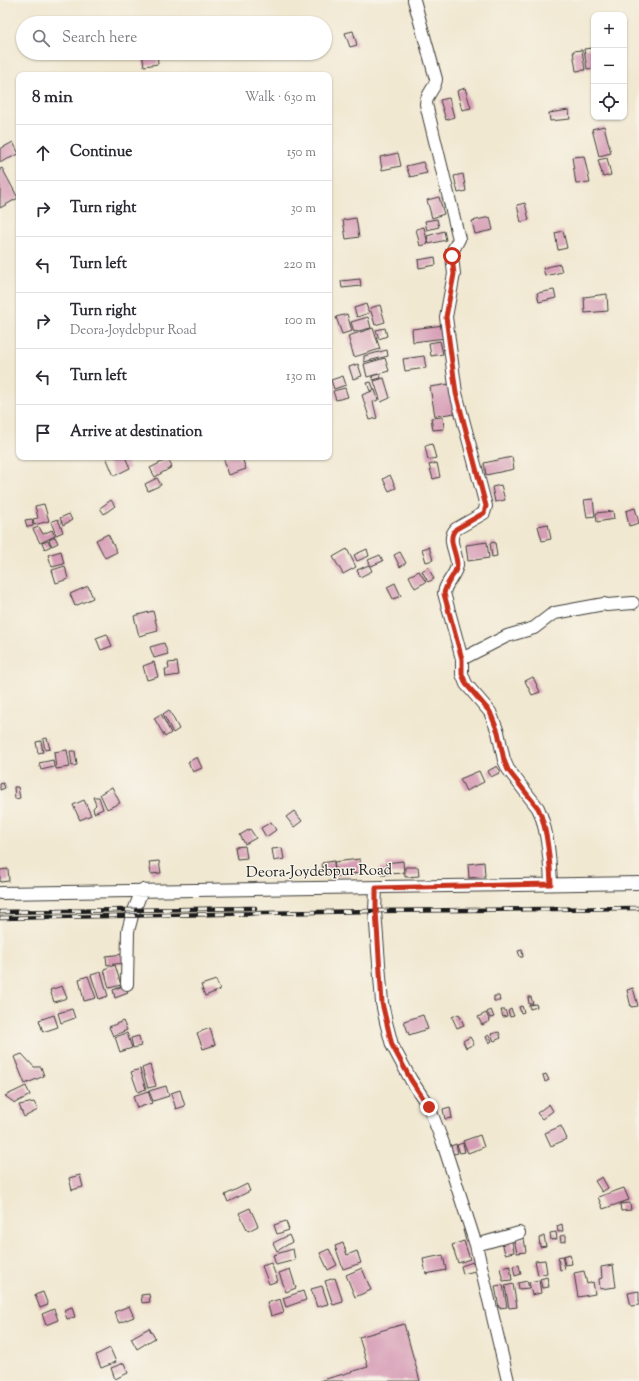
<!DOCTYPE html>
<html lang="en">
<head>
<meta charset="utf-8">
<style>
  :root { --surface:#fff; --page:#f7f7f7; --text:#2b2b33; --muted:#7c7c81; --line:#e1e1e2 }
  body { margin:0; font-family:"Sorts Mill Goudy",serif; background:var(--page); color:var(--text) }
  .controls { position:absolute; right:12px; top:12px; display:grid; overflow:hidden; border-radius:8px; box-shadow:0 1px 3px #0004 }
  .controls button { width:36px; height:36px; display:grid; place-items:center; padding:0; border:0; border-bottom:1px solid var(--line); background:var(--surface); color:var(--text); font:20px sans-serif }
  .stop { position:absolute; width:12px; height:12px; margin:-9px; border:3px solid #c8321e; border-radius:50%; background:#fff }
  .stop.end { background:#c8321e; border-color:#fff; box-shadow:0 1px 4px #0008 }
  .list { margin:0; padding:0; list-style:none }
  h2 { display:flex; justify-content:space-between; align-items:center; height:52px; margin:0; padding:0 16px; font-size:17px }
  h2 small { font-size:13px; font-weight:400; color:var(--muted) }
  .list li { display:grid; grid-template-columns:26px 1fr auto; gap:12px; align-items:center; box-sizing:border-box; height:56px; padding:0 16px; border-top:1px solid var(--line) }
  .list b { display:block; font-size:15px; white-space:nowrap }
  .list p { margin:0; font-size:13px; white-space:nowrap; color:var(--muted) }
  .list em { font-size:13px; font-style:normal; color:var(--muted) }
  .icon { flex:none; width:22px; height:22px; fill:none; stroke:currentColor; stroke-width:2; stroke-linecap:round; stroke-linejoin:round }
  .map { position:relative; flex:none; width:639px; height:1381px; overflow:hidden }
  .search { position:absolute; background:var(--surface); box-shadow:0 1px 3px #0004; left:16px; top:16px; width:316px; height:44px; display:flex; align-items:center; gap:10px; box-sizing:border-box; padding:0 14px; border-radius:22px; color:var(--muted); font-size:15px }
  .panel { position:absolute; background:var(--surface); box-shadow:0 1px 3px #0004; left:16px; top:72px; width:316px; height:388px; border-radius:8px }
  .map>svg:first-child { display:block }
  .building { fill:#d79db6 }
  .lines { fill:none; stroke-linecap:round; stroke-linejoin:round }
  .minor-casing { stroke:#3c3b37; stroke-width:14 }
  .minor { stroke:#fff; stroke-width:12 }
  .rail-casing { stroke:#1c1c1c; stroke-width:4.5 }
  .rail { stroke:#f7f3e8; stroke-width:3; stroke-dasharray:9; stroke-linecap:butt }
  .route { stroke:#c8321e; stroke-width:5 }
  .labels { text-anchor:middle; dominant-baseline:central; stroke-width:3; stroke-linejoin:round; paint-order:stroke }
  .street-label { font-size:15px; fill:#1c1c1c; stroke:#f7f3e8 }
</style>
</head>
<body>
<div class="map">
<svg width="639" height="1381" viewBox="0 0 639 1381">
  <rect width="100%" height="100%" fill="#f7f3e8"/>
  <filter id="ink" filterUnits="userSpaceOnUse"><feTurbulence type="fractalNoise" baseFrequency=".025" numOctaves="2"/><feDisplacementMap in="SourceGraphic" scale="8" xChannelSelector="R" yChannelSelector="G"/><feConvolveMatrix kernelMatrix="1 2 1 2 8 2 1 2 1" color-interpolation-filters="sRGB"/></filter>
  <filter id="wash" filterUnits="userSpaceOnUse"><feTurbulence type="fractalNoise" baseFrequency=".012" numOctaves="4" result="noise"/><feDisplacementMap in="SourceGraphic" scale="16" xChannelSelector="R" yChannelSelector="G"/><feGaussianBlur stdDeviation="0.9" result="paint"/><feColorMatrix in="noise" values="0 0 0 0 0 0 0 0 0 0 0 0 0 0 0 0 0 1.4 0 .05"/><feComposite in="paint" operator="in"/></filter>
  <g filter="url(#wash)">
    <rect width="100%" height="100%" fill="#f1e8d1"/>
    <g id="blocks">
      <path class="building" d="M353,31l4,14 -7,2 -5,-14z
        M592,48l2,20 -7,1 -3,-20z
        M582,50l3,20 -9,1 -3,-20z
        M142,53h15l1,11 -14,2z
        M465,88l6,20 -9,2 -5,-19z
        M449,98l5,19 -8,3 -6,-20z
        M569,110l1,9 -20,2 -1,-8z
        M604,126l7,27 -12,3 -7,-27z
        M13,142l6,12 -18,8 -1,-2v-11z
        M398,153l3,13 -19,4 -2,-13z
        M584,156l6,27 -14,1 -4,-27z
        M607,158l4,17 -8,2 -5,-17z
        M423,162l4,11 -17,4 -4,-11z
        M2,168l16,30 -18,10v-39z
        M463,174l3,17 -8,2 -4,-17z
        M439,197l5,17 -12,4 -5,-18z
        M525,203l4,17 -8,2 -4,-17z
        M490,217l3,13 -18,4 -3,-13z
        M356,218l3,19 -13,2 -3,-19z
        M437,219l2,8 -12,3 -2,-9z
        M424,227l4,17 -8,2 -4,-17z
        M444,231l2,9 -17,4 -2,-8z
        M563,231l4,17 -9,2 -3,-17z
        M435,257l1,8 -17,3 -1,-8z
        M560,264l2,8 -17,4 -2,-8z
        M360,279l1,7 -19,2 -1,-7z
        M554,290l2,8 -17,4 -2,-9z
        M607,294l1,17 -23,2 -1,-16z
        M366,304l3,9 -12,4 -3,-9z
        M380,305l5,17 -10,3 -5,-17z
        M347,314l5,17 -10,3 -6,-17z
        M368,317l3,11 -17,4 -3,-10z
        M444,325l1,13 -32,4 -1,-13z
        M373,328l7,21 -26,8 -6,-21z
        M385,328l2,8 -8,3 -3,-9z
        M440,341l3,13 -12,2 -2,-13z
        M387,350l1,6 -24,6v-6z
        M424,356l2,12 -21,3 -2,-12z
        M385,358l4,13 -22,6 -3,-13z
        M358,364l4,12 -9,3 -4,-12z
        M380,374l1,4 -8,2 -1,-4z
        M343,376l3,9 -12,4 -3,-9z
        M384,378l6,20 -9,4 -7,-21z
        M371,382l3,8 -4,1 -3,-8z
        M450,384l5,29 -20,3 -5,-29z
        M345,388l3,9 -12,3 -3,-9z
        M375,390l3,10 -5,2 4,16 -7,2 -8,-25z
        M443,417l1,12 -11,1 -2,-12z
        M432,444l4,14 -8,2 -3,-14z
        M106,457h19l5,11 -16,8z
        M223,457h15l1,2 3,-1 4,11 -17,6z
        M512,457l2,12 -28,6 -2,-12z
        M168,459l4,8 -17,10 -5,-9z
        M437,463l3,14 -7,2 -4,-14z
        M390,475l6,13 -7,3 -6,-12z
        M157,478l4,7 -13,6 -3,-7z
        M501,485l4,15 -10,2 -3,-15z
        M593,499l2,17 -8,1 -3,-17z
        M111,500l4,6 -11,8 -4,-6z
        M44,504l5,17 -15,4 -1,-6 5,-1 -3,-12z
        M635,508l4,15 -10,3 -3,-15z
        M613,511l1,8 -17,3 -1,-9z
        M69,514l3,6 -9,5 -3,-7z
        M32,519l1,7 -6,1 -2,-7z
        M58,519l5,13 -7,3 -5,-13z
        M548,524l3,15 -9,2 -4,-15z
        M39,527l4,7 9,-4 3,6 -15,7 -7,-14z
        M108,534l9,18 -12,6 -9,-18z
        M55,537l3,6 -6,3 -3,-6z
        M48,541l3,5 -6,3 -3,-6z
        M487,542l2,16 -21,3 -2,-16z
        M495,542l2,14 -5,1 -2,-14z
        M429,547l4,13 -7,2 -4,-13z
        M347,549l9,18 -13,7 -10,-17z
        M367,549l2,7 -12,5 -3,-6z
        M61,551l3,13 -12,3 -4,-12z
        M400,552l6,11 -6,4 -6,-12z
        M380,555l3,6 -12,5 -3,-6z
        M369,565l3,6 -12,6 -3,-7z
        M65,566l3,13 -12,4 -4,-13z
        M428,567l6,12 -6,3 -6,-11z
        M419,571l7,11 -11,6 -6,-12z
        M395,583l6,13 -8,3 -6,-12z
        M88,586l5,12 -18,8 -5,-12z
        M153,611l5,20 -19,5 -5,-20z
        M107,634l5,12 -11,4 -5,-12z
        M164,643l4,11 -14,4 -4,-11z
        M154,662l4,15 -11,3 -4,-14z
        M177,662l2,13 -13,2 -1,-8h4l-1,-6z
        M533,677l7,15 -8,3 -7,-14z
        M169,710l10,19 -6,4 -10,-19z
        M161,714l10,19 -6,4 -11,-19z
        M47,738l3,11 -5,1 -2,-11z
        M41,741l2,11 -5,1 -2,-11z
        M67,750l3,17 -14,2 -2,-17z
        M70,751h5l2,14 -5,1z
        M197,757l5,11 -9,4 -5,-10z
        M53,760l1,7 -13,3 -2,-7z
        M497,766l4,6 -10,5 -3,-6z
        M479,771l5,11 -18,9 -6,-12z
        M3,783l2,5 -5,2v-6z
        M14,787h4l2,11 -5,1z
        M112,787l8,16 -13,6 -7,-15z
        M93,797h6l4,12 -9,4 -1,-5 3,-3z
        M84,800l7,15 -11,5 -7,-15z
        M294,811l8,10 -8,6 -8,-10z
        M271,822l5,8 -10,7 -5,-9z
        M250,829l6,9 -11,6 -5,-9z
        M245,846l2,12 -10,1 -2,-12z
        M282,848l2,11 -10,2 -2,-12z
        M360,859l1,14 -25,3 -2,-14z
        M159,861l2,12 -10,1 -2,-12z
        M334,861l1,12 -12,1 -1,-11z
        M403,861l1,12 -17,1 -1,-11z
        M484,862l1,14 -16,2 -1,-14z
        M385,867l1,8h-5l-1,-7z
        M405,867h13l1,9 -14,1z
        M8,869l1,12 -9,1v-12z
        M522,950l1,7h-3l-2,-6z
        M123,954l1,9 -17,2 -1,-9z
        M115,965l6,20 -12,3 -5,-19z
        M101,972l7,24 -9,3 -8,-24z
        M88,976l8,22 -12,3 -5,-22z
        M216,980l4,10 -15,6 -4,-11z
        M125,985l3,8 -13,5 -2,-8z
        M62,986l5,12 -13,4 -4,-12z
        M633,988l5,18 -7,1 -4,-17z
        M494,996h5l1,5h-6z
        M528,997h3l2,7h-4z
        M536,1004l1,3 -7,2 -1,-4z
        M522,1006l2,6 -3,1 -2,-6z
        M72,1009l3,9 -14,5 -3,-10z
        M511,1009l3,7 -4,1 -2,-6z
        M491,1010l3,7 -4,1 -3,-6z
        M501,1010h4l2,6 -4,1z
        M486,1013l4,8 -8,4 -4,-8z
        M459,1014l5,11 -7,3 -5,-11z
        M54,1015l4,12 -15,5 -4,-12z
        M423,1015l5,14 -19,6 -5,-14z
        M123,1021l4,9 -14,6 -4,-9z
        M210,1028l5,17 -12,4 -6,-16z
        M499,1032l2,6 -7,3 -3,-7z
        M127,1033l5,15 -12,4 -5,-15z
        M489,1035l3,6 -3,2 -3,-6z
        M139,1036l2,10 -8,2 -2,-10z
        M470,1037l4,7 -8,4 -3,-7z
        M22,1054l12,13h7l3,9 -19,8 -11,-27z
        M150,1065l6,21 -8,2 -6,-20z
        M140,1069l6,20 -8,3 -7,-20z
        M546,1074l3,6 -4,2 -2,-7z
        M26,1086l4,9 -15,8 -10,-7z
        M166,1086l3,10 -16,5 -4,-10z
        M180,1090l5,16 -9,3 -5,-16z
        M148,1091l4,12 -15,5 -4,-12z
        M34,1102l4,8 -14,7 -5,-12z
        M549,1104l4,7 -11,8 -5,-6z
        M450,1107l2,11 -7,1 -2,-10z
        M561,1126l6,13 -16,7 -6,-13z
        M480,1135l4,12 -16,6 -5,-12z
        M463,1143l2,9 -5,1 -3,-8z
        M456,1144l2,9 -5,1 -2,-8z
        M80,1175l3,12 -11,3 -3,-12z
        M602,1177l6,11 -6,4 -7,-11z
        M247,1184l3,7 -22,11 -3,-7z
        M624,1188l5,12 -26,9 -5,-12z
        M630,1203l1,7 -10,1 -1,-7z
        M250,1208l8,18 -10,5 -9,-18z
        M286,1221l3,9 -12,4 -3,-9z
        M562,1224l1,7 -5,1 -1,-6z
        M469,1228l3,12 -6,1 -3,-11z
        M556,1232l1,7 -6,1 -1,-7z
        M289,1235l3,7 -15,9 -4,-8z
        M566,1235v6l-5,1 -1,-6z
        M544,1236l2,10 -6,1 -1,-9z
        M524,1238l2,14 -9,1 -3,-13z
        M512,1239l2,13 -9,2 -3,-13z
        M464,1241l6,18 -12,4 -6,-18z
        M343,1243l4,12 10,-4 4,12 -18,6 -8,-23z
        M293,1249l2,11 -19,5 -3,-10z
        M329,1249l8,16 -9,5 -8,-17z
        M570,1254l2,10 -7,1 -2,-9z
        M443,1255l3,15 -20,4 -3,-15z
        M562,1256l3,13 -5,1 -2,-13z
        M545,1260l2,13 -9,2 -3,-14z
        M476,1261l3,9 -16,4 -2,-8z
        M271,1263l7,18 -9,3 -7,-18z
        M519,1265l2,9 -6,2 -2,-10z
        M613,1265l3,22 -16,2 -1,-10 3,-1 -1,-11z
        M510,1266l2,14 -9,1 -3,-13z
        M362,1268l9,22 -16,7 -9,-22z
        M290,1269l6,19 -10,4 -7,-19z
        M584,1271l3,13 6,-2 2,12 -17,3 -4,-24z
        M547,1277l2,10 -7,1 -2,-9z
        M335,1278l8,24 -10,3 -8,-24z
        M539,1280l2,13 -9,2 -3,-13z
        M527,1281l2,7 -10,1 -1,-6z
        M513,1284l4,23 -8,1 -4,-22z
        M503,1285l4,22 -8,1 -4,-22z
        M322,1286l6,18 -11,3 -6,-18z
        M303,1291l3,9 -20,7 -3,-9z
        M639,1291v14l-8,1 -3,-13z
        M43,1292l5,13 -8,3 -5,-13z
        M149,1294l1,8 -8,1 -1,-8z
        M280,1299l4,13 -13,4 -4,-13z
        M129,1306l5,11 -15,6 -5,-11z
        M72,1307l3,10 -8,2 -3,-9z
        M54,1309l4,11 -12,5 -4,-11z
        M404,1324l16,57h-101l49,-14 -9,-30z
        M149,1328l6,10 -18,11 -6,-11z
        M110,1348l6,14 -15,6 -5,-13z
        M124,1363l4,10 -13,6 -4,-11z"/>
    </g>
  </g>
  <g filter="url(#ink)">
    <use href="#blocks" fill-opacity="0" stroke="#3c3b37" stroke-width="1"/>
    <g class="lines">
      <defs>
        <path id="minor" d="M414,0l22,79c0,9 -10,15 -10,25l33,135 -7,13v4l2,18 -8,43 10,76 30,113 -2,7 -28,16c-10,10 1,23 1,36 -1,10 -12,18 -13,28l18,66v15l4,10 24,28 8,20 6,28 4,9 30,39c10,21 12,53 13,76
          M462,659l45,-23 27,-8 17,-13 4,-2 49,-9 3,1 26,-2
          M376,888l-1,23 7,92 4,19 6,23 19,35 18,27 14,36 33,102 32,136
          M0,893l639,-10
          M127,984l1,-53 4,-15 10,-26
          M476,1245l43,-12"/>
      </defs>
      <use href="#minor" class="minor-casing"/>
      <use href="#minor" class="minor"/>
      <defs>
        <path id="rail" d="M0,912l255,-4
          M0,918l375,-7 264,-3"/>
      </defs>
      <use href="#rail" class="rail-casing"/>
      <use href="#rail" class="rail"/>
    </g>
  </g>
  <g class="lines" filter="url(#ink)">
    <path class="route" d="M429,1107l-18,-27 -19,-35 -10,-42 -6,-92v-23l175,-4c-1,-23 -3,-56 -13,-76l-30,-38 -4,-10 -6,-28 -8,-20 -24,-28 -4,-10v-15l-18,-65c1,-11 12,-19 13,-29 0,-13 -11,-26 -1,-36l28,-16 2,-7 -30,-113 -10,-76 8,-43 -2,-18"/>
  </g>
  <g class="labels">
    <g class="street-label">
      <text transform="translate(319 872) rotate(-1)">Deora-Joydebpur Road</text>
    </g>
  </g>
</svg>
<div class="controls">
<button>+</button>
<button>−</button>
<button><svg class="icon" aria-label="locate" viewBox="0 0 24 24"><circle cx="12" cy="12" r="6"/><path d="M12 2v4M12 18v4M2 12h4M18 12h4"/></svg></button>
</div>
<div class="stop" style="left:452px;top:256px"></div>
<div class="stop end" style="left:429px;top:1107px"></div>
<div class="search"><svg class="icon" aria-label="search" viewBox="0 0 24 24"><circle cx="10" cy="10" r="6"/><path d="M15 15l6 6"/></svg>Search here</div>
<section class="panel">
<h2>8 min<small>Walk · 630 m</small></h2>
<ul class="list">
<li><svg class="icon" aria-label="ahead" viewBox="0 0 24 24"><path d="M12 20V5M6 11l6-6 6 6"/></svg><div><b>Continue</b></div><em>150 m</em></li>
<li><svg class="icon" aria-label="right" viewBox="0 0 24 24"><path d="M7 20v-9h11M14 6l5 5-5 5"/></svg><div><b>Turn right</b></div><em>30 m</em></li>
<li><svg class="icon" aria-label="left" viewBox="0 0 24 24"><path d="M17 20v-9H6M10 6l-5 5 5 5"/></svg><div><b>Turn left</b></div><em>220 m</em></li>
<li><svg class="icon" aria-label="right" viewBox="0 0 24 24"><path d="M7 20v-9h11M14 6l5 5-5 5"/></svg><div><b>Turn right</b><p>Deora-Joydebpur Road</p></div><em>100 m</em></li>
<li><svg class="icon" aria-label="left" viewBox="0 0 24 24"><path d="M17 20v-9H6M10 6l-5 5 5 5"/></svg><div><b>Turn left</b></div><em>130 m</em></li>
<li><svg class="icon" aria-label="arrive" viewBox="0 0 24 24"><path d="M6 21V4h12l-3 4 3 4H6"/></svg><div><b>Arrive at destination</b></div></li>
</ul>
</section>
</div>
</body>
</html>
